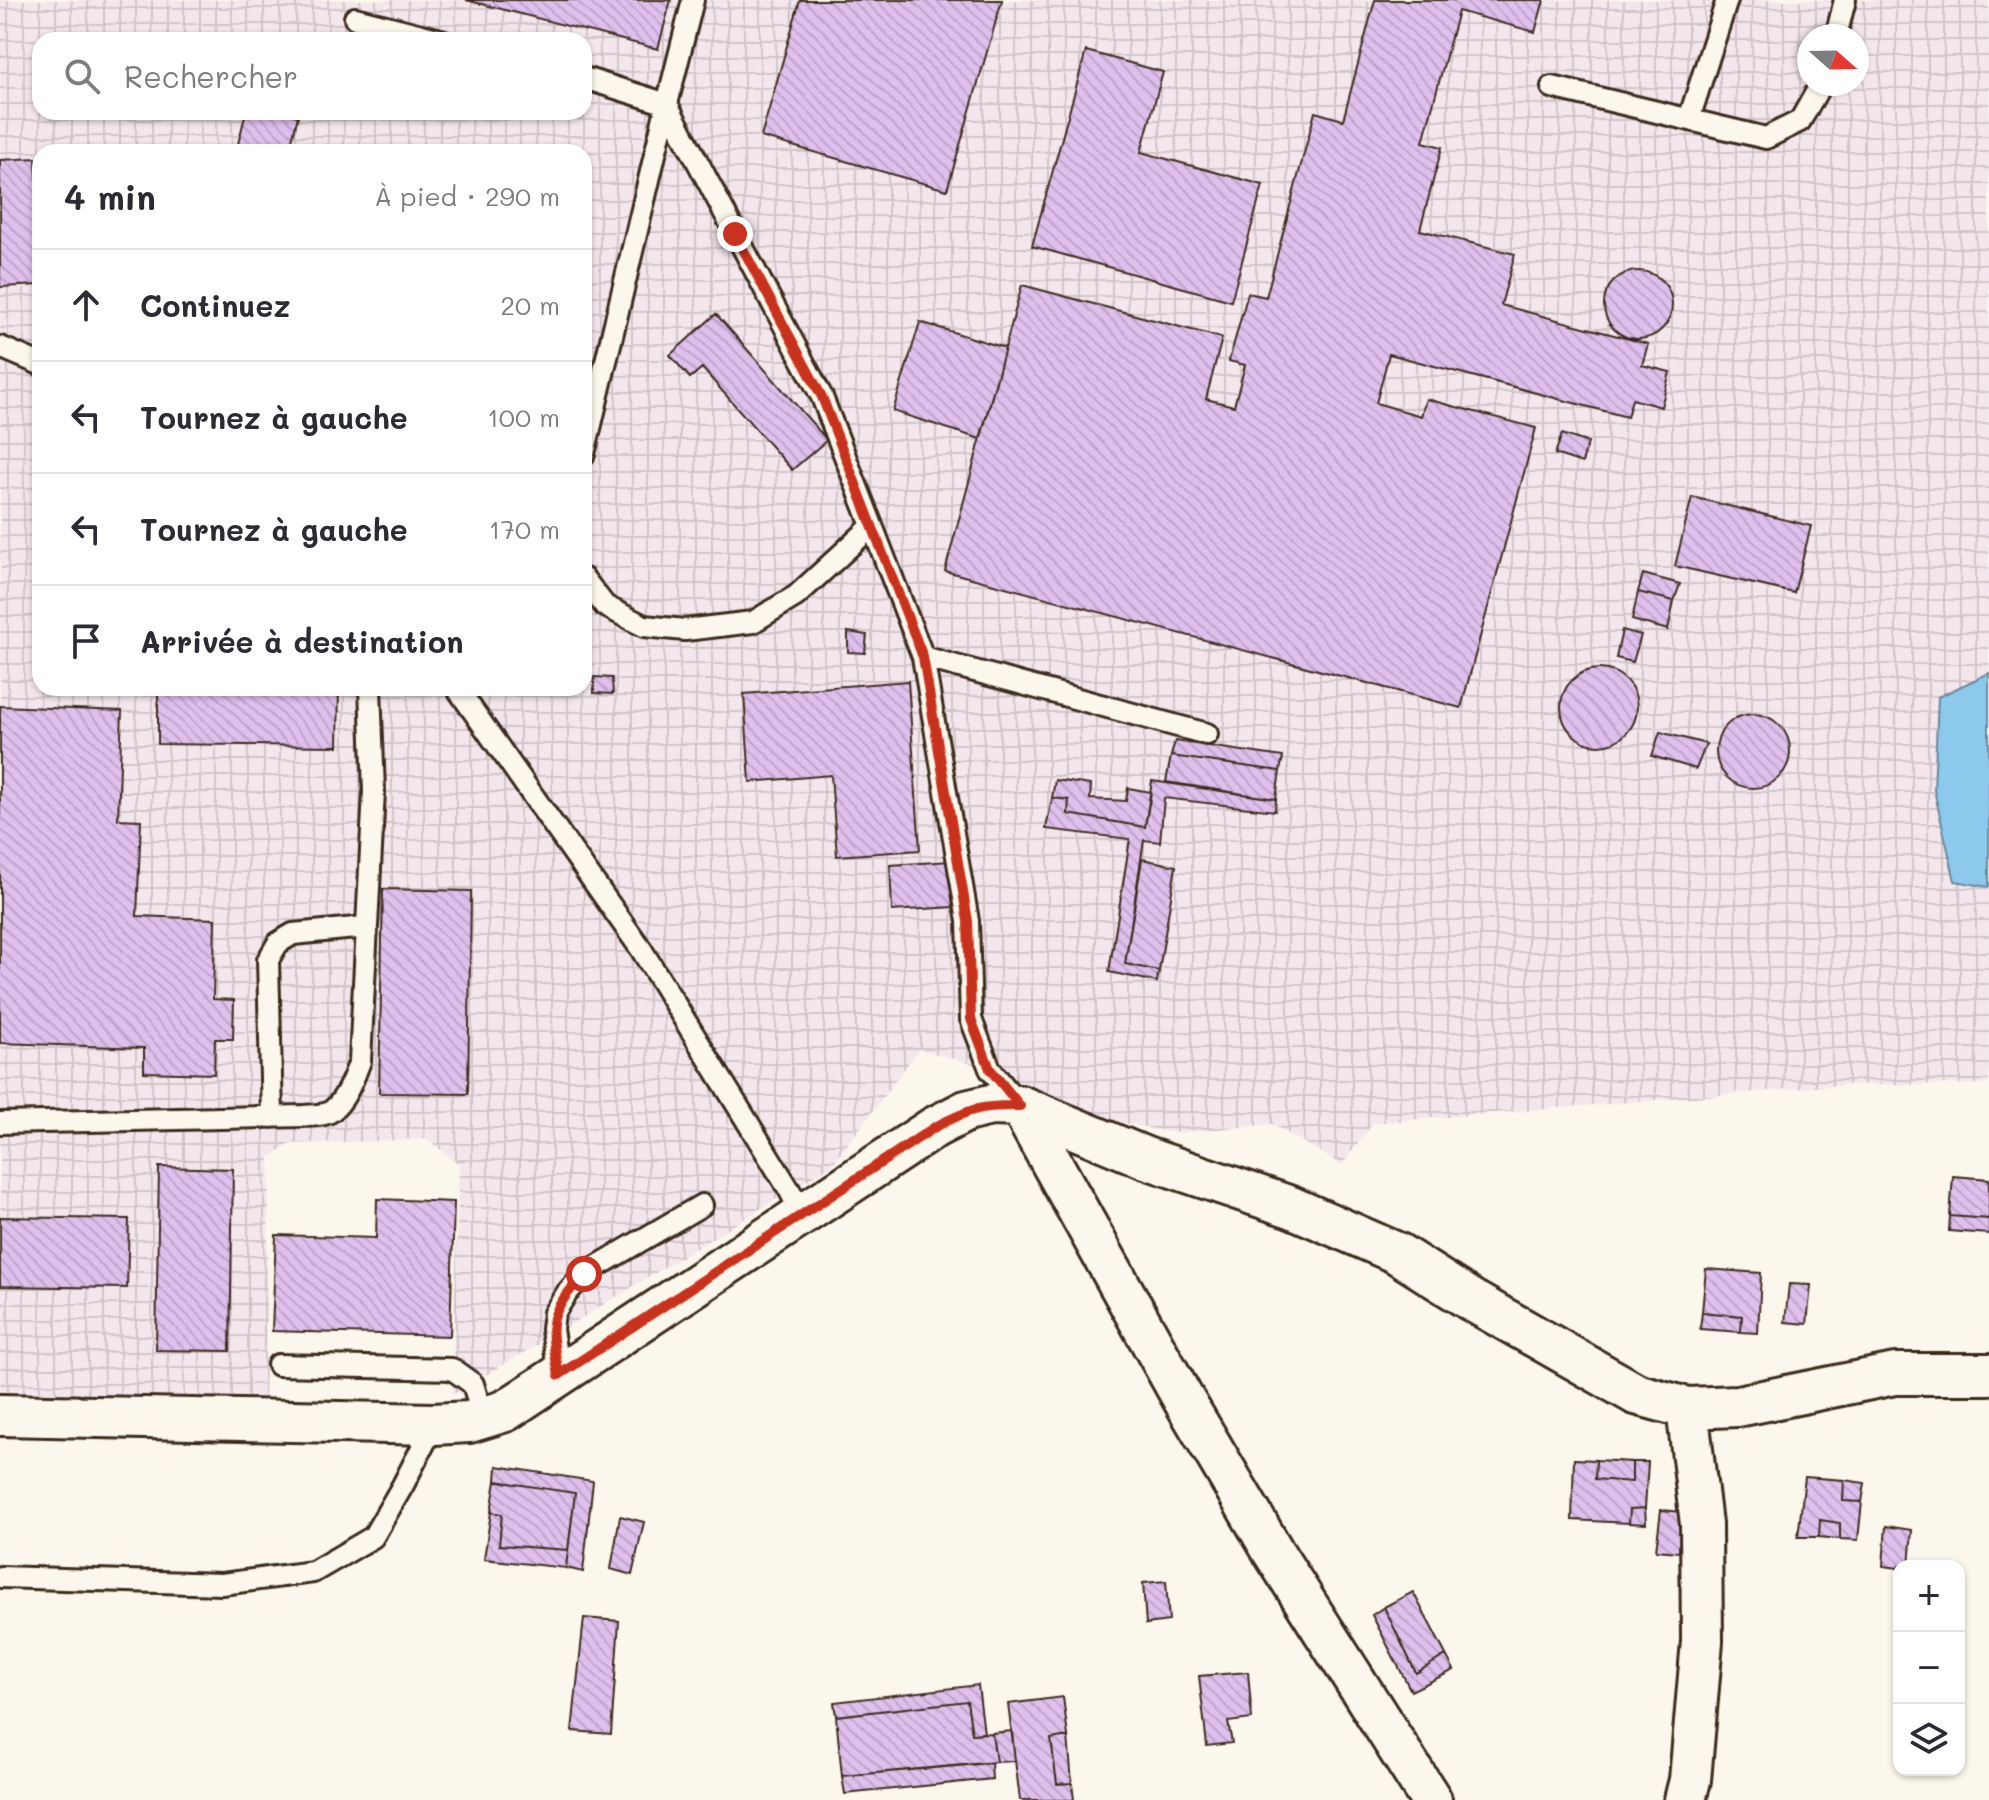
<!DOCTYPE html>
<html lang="fr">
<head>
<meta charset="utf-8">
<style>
  :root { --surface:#fff; --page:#f2f2f3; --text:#2b2b33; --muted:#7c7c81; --line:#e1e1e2 }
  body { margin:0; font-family:Mali,sans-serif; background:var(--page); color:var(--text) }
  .controls { position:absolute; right:24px; bottom:24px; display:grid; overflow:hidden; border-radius:16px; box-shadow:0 2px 6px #0004 }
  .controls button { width:72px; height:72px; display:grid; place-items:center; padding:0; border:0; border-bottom:2px solid var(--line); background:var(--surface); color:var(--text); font:40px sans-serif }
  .compass { position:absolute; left:1797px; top:24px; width:72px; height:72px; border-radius:50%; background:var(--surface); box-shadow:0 2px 6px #0004; rotate:110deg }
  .stop { position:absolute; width:24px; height:24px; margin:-18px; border:6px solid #c8321e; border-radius:50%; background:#fff }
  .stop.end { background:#c8321e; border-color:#fff; box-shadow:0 2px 8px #0008 }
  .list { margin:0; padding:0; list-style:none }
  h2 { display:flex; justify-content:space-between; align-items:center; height:104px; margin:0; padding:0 32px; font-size:34px }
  h2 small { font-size:26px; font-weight:400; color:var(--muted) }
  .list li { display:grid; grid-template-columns:52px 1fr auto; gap:24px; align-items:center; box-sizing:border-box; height:112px; padding:0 32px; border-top:2px solid var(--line) }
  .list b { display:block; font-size:30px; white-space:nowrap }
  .list em { font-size:26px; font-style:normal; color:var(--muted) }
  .icon { flex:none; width:44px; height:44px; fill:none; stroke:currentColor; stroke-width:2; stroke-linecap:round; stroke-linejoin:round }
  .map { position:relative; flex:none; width:1989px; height:1800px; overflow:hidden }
  .search { position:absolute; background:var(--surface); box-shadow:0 2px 6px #0004; left:32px; top:32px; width:560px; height:88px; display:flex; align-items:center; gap:20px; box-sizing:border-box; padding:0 28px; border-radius:24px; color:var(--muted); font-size:30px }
  .panel { position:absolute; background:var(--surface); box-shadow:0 2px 6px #0004; left:32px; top:144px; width:560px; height:552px; border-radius:24px }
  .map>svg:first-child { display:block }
  .industrial { fill:url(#industrial-grid); fill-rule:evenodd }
  .water { fill:#8cc9ec; stroke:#6c899a; stroke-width:2 }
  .building { fill:url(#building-back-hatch); stroke:#3b2a1e; stroke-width:2 }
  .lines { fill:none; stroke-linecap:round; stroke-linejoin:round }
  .service-casing { stroke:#3b2a1e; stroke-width:26 }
  .minor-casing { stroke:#3b2a1e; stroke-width:46 }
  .service { stroke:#fbf7ec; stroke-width:20 }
  .minor { stroke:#fbf7ec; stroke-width:40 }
  .route { stroke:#c8321e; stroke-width:10 }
</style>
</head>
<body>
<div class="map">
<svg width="1989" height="1800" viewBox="0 0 1989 1800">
  <defs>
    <pattern id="industrial-grid" width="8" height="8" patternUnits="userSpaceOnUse" patternTransform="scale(2)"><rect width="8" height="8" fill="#f3e6ec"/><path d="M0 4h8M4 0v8" fill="none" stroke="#d1c5ca"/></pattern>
    <pattern id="building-back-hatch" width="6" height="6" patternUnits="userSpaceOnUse" patternTransform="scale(2)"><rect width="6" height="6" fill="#dfbfec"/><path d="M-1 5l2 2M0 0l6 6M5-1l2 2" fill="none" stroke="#c0a4ca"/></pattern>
  </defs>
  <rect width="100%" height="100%" fill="#fbf7ec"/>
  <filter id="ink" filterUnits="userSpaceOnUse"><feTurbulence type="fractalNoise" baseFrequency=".0125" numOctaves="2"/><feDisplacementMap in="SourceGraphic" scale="16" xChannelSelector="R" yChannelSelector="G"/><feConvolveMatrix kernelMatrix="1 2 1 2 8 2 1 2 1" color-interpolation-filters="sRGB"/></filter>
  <g filter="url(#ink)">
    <path class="industrial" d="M0,0h1989v1084l-148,1 -468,38 -31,42 -70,-41 -98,9 -115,-23 -69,-41 -71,-20 -87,116 -280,171 -100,59 7,-231 -32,-25 -137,5 -20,13 -6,246 -264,-7zM1809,36h48v48h-48zM40,40h544v72h-544zM40,152h544v536h-544z"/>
    <path class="water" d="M1989,673v214l-34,-6 -21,-91 4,-93z"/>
    <path class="building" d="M466,0h205l-13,49z
      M800,0h202l-55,190 -186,-53z
      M1375,0h169l-9,32 -77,-21 -35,131 19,5 -22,83 95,24 -14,51 147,39 -6,21 28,7 -9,35 -29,-8 -5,18 -238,-63 -13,49 45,13 5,-17 110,29 -75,280 -516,-137 77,-286 200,53 -16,61 28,7 11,-41 -16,-4 19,-68 18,4 49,-185 28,8z
      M1086,51l77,21 -22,80 122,33 -32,116 -199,-55z
      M246,112h35l17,4 -9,36h-53z
      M36,158l4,77v50l-40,2v-127z
      M1604 305a34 34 0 1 1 68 0a34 34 0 1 1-68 0Z
      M716,314l111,126 -35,30 -90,-102 -12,10 -20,-23z
      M920,322l85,26 -25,91 -87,-28z
      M1562,434l26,9 -6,20 -27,-9z
      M1692,497l119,29 -17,67 -119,-27z
      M1643,574l37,10 -6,17 -36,-9z
      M1638,592l36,9 -6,29 -36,-10z
      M1622,630l19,5 -8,27 -17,-4z
      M848,632l19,3 -2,18 -17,-1z
      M1561 707a38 38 0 1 1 76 0a38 38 0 1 1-76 0Z
      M594,677l18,1 1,16 -19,-1z
      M908,681l12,169 -83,6 -6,-81 -81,7 -6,-88z
      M158,688h181l-1,58 -180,-2z
      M0,706l122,5 -4,108 23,1 -4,96 78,3 -2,80 21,1 -1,39h-18l-1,35 -70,-2v-24l-144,-5z
      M1716 751a37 37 0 1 1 74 0a37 37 0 1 1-74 0Z
      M1660,732l46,12 -10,25 -44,-13z
      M1175,741l108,16 -3,14 -109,-15z
      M1171,756l109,15 -4,28 -110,-17z
      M1055,780l36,5 -1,14 36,2 2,-13 23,4 -6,35 -77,-13 1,-14 -17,-2z
      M1152,781l124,18 -1,12 -111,-13 -4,44 -16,-2 -19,124 34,7 -2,11 -48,-10 21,-133 -84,-10 6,-31 17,2 -1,14 77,13z
      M1142,859l34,7 -17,105 -34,-7z
      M951,861l3,46 -62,4 -2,-46z
      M383,889l88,2 -3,203 -89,-1z
      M159,1167l74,2 -3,182 -74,-1z
      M1953,1176l36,3v40l-39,-3z
      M377,1199l77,3 -4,134 -178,-5 4,-96 100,3z
      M1950,1216l39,3v15l-40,-3z
      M0,1217l129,2 -2,69 -127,-2z
      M1706,1269l55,4 -3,60 -17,-1 1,-16 -40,-4z
      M1789,1284l22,1 -4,39 -22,-2z
      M1702,1312l40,4 -1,16 -41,-3z
      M1574,1459l22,1 -1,19 37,3v-20h16l-3,46 -15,1 -1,14 -57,-3z
      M1596,1460l36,2v20l-37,-3z
      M497,1466l96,15 -10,91 -17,-4 9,-75 -79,-12z
      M1805,1477l39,3 -1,21 19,1 -4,38 -18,-1v-16l-20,-3 -1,17h-21z
      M1844,1480l21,3 -3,19 -19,-1z
      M496,1481l79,12 -7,57 -69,-5 3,-31 -11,-2z
      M1645,1508l1,16 -17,-1 1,-14z
      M1661,1510l21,2 -3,40 -23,-2z
      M491,1512l11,2 -3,31 69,5 -2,18 -82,-9z
      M620,1516l24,6 -12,53 -21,-6z
      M1820,1520l20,3v16l-21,-2z
      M1886,1526l26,4 -3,36h-10v2l-16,-2z
      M1166,1581l3,40 -23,3 -3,-41z
      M1413,1592l33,63 -30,18 -32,-66z
      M1384,1607l32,66 30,-18 8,15 -43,21 -39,-76z
      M584,1618l35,3 -8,113 -39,-3z
      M1248,1672l4,47 -24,3 4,21 -25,3 -8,-70z
      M978,1685l6,48 -12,1 -5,-33 -131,15 -2,-14z
      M1063,1697l5,39 -17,3 6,45 15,-1 2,17h-54l-12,-96z
      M967,1701l5,33 20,-1 4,29 -154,14 -6,-60z
      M1012,1731l3,30 -19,1 -4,-29z
      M1068,1736l4,47 -15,1 -6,-45z
      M991,1763l1,16 -147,15 -3,-18z"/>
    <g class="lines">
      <defs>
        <path id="service" d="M355,18l86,22
          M1836,36l9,-36
          M584,78l83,26 155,293 101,260 45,264 3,98 19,50 30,37
          M1552,87l214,51 34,-17 21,-37
          M1689,119l38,-119
          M0,347l40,17
          M584,454l83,-350 26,-104
          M584,579l21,27 39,20 41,4 68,-8 43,-26 76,-70
          M923,657l284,77
          M457,688l184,261 149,242 12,24
          M272,1117l-4,-157 10,-17 15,-9 73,-7
          M0,1123l304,-7c7,-1 19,0 26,-4 15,-10 24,-35 30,-51l14,-270 -4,-103
          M278,1365l174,4 21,15 10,34
          M559,1375l-7,-46 2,-16 13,-20 17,-19 118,-69
          M0,1577l222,7 91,-12 60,-35 30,-52 31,-61"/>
        <path id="minor" d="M1020,1106l162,291 92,156 157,247
          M0,1415l434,9 35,-2 36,-11 430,-284 31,-16 25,-6 29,1 126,52 145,49 106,46 74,47 165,94 51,14 51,-2 157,-32h94
          M1685,1800l5,-20 12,-139 -1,-117 -14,-116"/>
      </defs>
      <use href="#service" class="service-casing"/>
      <use href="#minor" class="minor-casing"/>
      <use href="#service" class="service"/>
      <use href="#minor" class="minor"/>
    </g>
  </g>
  <g class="lines" filter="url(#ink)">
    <path class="route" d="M584,1274c-38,43 -35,47 -25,101l376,-248c35,-18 46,-22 85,-21l-30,-37 -19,-50 -3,-98 -45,-264 -101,-260 -87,-163"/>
  </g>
</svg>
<div class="controls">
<button>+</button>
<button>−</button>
<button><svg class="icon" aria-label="layers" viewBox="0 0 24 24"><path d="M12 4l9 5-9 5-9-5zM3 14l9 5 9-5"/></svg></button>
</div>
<svg class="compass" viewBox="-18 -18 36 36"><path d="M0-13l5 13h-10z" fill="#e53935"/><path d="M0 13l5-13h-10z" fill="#7c7c81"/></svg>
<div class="stop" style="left:584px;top:1274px"></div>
<div class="stop end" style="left:735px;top:234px"></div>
<div class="search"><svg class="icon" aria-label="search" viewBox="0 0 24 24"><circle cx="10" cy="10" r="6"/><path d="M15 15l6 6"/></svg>Rechercher</div>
<section class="panel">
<h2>4 min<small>À pied · 290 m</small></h2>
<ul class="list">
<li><svg class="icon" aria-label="ahead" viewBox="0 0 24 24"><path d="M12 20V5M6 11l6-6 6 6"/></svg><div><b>Continuez</b></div><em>20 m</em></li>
<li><svg class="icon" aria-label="left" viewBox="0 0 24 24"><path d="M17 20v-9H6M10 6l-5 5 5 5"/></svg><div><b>Tournez à gauche</b></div><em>100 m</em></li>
<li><svg class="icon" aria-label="left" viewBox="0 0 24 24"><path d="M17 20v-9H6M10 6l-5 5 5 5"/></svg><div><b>Tournez à gauche</b></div><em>170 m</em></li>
<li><svg class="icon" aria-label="arrive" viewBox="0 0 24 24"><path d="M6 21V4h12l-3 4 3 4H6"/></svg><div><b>Arrivée à destination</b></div></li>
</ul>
</section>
</div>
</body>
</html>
